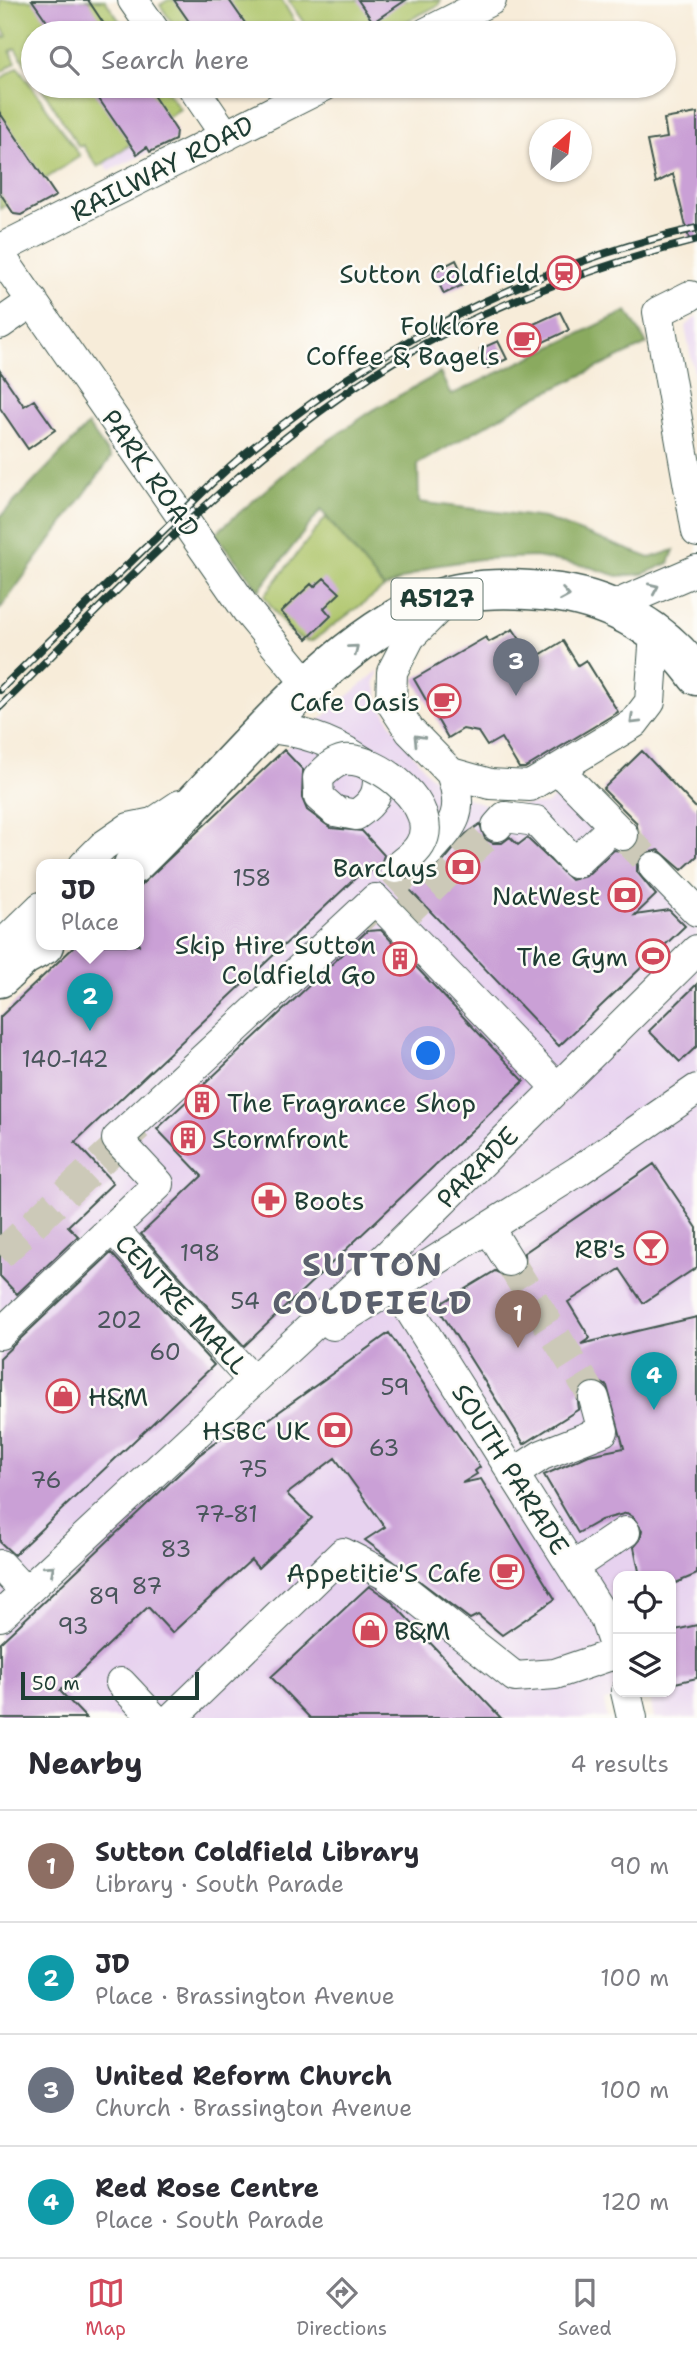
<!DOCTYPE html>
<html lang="en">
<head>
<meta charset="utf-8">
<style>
  :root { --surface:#fff; --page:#f2f2f3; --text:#2b2b33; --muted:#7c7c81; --line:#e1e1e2; --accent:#d1495b }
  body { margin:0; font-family:"Shantell Sans",sans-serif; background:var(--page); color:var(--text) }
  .controls { position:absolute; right:21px; bottom:21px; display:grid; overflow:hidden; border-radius:14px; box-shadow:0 2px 5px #0004 }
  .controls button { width:63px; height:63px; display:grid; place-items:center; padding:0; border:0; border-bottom:2px solid var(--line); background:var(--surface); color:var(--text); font:35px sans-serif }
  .compass { position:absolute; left:529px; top:119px; width:63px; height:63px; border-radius:50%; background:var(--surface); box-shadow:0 2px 5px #0004; rotate:27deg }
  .scale { position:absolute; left:21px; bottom:18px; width:178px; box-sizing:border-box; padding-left:7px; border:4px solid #1f3d34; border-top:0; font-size:19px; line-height:24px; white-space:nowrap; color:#1f3d34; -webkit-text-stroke:5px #fdfcf7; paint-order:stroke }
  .you { position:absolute; left:429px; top:1054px; width:24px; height:24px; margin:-18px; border:5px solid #fff; border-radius:50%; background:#1a73e8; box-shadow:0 0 0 10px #1a73e833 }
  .badge { display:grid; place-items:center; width:46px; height:46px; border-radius:50%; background:var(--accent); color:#fff; font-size:23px; font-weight:700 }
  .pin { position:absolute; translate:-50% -58px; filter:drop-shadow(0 2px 4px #0008) }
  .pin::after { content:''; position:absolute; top:37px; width:24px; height:21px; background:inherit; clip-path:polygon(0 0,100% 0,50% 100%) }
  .popup { position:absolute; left:36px; top:859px; width:108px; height:91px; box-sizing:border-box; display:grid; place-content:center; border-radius:14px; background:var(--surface); filter:drop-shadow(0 2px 5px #0005); font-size:23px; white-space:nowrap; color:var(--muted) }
  .popup b { font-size:26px; color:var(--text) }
  .popup::after { content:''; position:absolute; left:50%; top:100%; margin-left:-14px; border:14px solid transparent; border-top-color:var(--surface) }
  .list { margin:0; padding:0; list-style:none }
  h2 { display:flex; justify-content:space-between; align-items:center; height:91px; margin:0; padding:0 28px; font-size:30px }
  h2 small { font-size:23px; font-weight:400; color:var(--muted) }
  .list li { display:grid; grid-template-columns:46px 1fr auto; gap:21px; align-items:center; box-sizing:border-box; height:112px; padding:0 28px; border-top:2px solid var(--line) }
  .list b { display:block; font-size:26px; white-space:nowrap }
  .list p { margin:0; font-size:23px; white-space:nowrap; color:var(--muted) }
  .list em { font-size:23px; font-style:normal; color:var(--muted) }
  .icon { flex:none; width:38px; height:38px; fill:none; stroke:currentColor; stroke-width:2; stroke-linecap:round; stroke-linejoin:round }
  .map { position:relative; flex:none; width:697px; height:1718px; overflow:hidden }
  .search { position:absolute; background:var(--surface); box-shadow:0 2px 5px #0004; left:21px; right:21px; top:21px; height:77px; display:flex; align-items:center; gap:18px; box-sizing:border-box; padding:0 24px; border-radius:38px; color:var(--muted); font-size:26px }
  .sheet { height:539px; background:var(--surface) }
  nav { display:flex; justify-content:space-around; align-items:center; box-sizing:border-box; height:98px; border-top:2px solid var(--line); background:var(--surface); font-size:19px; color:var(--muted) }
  nav a { display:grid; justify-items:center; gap:4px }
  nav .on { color:var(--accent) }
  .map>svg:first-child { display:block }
  .built { fill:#e7d2ef }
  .green { fill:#aec56a; stroke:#66814f; stroke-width:2 }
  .forest { fill:#8aaa5e; stroke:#547449; stroke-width:2 }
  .building { fill:#caa0d6 }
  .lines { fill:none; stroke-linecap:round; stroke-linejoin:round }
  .minor-tunnel { stroke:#ccc9b8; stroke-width:30; stroke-dasharray:30 15; stroke-linecap:butt }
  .minor-casing { stroke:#3f574d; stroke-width:32 }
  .major-casing { stroke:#3f574d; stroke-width:41 }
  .minor { stroke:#fff; stroke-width:30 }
  .major { stroke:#fff; stroke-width:38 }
  .rail-casing { stroke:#1f3d34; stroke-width:8 }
  .rail { stroke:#fdfcf7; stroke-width:5; stroke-dasharray:16; stroke-linecap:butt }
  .minor-bridge-casing { stroke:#3f574d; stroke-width:32; stroke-linecap:butt }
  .minor-bridge { stroke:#fff; stroke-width:30 }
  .oneway { stroke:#8f9e9a }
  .labels { text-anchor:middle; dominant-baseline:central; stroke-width:5; stroke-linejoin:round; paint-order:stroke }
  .number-label { font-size:23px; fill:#4a565c }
  .shield { fill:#fdfcf7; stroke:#62766e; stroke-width:2 }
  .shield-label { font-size:24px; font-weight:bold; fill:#1f3d34 }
  .street-label { font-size:26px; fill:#1f3d34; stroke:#fdfcf7 }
  .poi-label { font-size:26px; fill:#1f3d34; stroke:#fdfcf7; text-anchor:end }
  .district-label { font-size:33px; font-weight:bold; letter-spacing:2px; fill:#5b606d; stroke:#fdfcf7 }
</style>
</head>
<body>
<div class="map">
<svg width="697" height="1718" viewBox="0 0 697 1718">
  <rect width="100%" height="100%" fill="#fdfcf7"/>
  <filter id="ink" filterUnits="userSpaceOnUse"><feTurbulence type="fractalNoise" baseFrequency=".0143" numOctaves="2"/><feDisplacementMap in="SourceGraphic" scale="14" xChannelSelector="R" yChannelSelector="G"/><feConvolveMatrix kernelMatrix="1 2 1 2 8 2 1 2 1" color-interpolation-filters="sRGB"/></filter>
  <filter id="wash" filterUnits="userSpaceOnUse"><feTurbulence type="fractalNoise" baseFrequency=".00686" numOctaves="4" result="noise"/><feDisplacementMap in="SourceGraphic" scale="28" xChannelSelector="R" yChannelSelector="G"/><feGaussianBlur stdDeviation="1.57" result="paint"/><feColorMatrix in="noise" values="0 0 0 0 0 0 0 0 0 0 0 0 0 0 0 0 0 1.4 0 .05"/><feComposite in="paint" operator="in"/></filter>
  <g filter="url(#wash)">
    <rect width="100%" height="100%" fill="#f7ecd9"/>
    <path class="built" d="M168,118l8,12 -1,10 -66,31 -5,-8z
      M697,316v67h-1l-11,-56z
      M379,670l-4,12 4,19 14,26 36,48 40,24 22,7 56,-2 21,-20 129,132v802h-43l-5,-26h22v-116h-53v116h22l-36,9 3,17h-607v-701l139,-72v-58l145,-137z"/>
    <path class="green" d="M0,0h105l18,26 -10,7h-80v43l-18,-28 -5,3 6,11 -16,11v-41l4,6 3,-2 -7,-11z
      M168,0h114l19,33h-122l-19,-28z
      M288,0h152l-1,5 -56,28h-72z
      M18,67l62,89 -80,53v-130z
      M46,86h117l17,23 -82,58 -15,-22 -4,2 -37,-59z
      M326,517l58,71 -72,53c-21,1 -36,-29 -48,-45z"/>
    <path class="forest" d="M627,311l20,33 -117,56 -112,64 1,38 125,16 106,40 24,-8 -5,13 -26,11 -25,2 -32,-10 -51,-9 -55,2 -47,7 -49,22 -63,-78 -62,80 -44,-56 85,-74 73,-50 67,-37 11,22z
      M88,425l23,33 -111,151v-92z"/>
    <g id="blocks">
      <path class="building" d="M32,0h56l22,33h-55z
        M174,0h55l23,33h-55z
        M358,0h48l-33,22z
        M90,86h57l29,44 -1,10 -25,12 -3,-5 -10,7z
        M0,113l56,83 -35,19 -7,-1 -14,-21z
        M697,113v129l-7,1 -17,-69 -17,9 -9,-42 20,-3 -3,-19z
        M456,260l11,23 -23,11 -11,-22z
        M560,312l9,18 -34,16 -8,-19z
        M498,341l9,18 -19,9 -8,-19z
        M0,371l24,35 10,-6 21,30 -27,19 -28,-41z
        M324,578l16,15 -16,15 7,8 -24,23 -26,-27 30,-28 3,3z
        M513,629l20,30 30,-18 15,24 8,-5 32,52 -93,56h-6l-18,-30 -14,8 -9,-14 -15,-3 -15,9 -34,-59 72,-42 3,5z
        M284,750l19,20 -1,28 5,12 24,18 31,3 22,24 -5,16 -15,-1 -289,272 38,41 -45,43 10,10 -61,58 -17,-18v-259l76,-72h63v-58z
        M642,751l55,58v47l-15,14 -23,-20 -17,4 -5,8v10l19,23 -21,20 34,-5 16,16 -126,120 -150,-157 16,-16 13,-5 28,-34 14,-10 5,15 8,4h9l8,-6 8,8 9,-7 44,42 15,-4 28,-26 13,2 8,-4 5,-9 -4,-17 -33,-33z
        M381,930l143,151 -280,265 -103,-112 61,-58 -45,-47 210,-198z
        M697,984v62l-17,16 -31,-31z
        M654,1164l43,64v39l-54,36 -23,-34 -52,33 22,36 -9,6 116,-27v257l-26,11v-9h-31l-6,-29 6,-7 2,-10 -9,-13 -6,-4 -26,7 -23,13 -34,-58 45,-20 35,-7 -17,-62 -9,-5 -16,4 -5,9 2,15 -55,35 -87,-138 58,-35 14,7 10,-3 6,-6 -1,-16z
        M111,1253l103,112 -200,190 -14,-13v-184z
        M389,1333l91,134 -5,4 2,3 -15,9 19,-4 74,120 -53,36 -24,-20 -8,4 -105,-79 20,-13 -50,-69 -48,36 25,24 -54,50 -7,-8 -79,73 -24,-26 -88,84 26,27h-86v-75l199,-188 37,-28 8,10z
        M369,1586l21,14 111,118h-191l-39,-41z
        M697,1625v53l-26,6v-53z"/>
    </g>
  </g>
  <g filter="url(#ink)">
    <use href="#blocks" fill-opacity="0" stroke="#3f574d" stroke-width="2"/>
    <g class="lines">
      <path class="minor-tunnel" d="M623,835l31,32
        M358,920l67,-64
        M397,921l100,-95
        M0,1255l138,-129
        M509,1261l85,137"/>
      <defs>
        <path id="minor" d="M133,0l23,33
          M426,33l65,-33
          M192,86l34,50
          M0,249l324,-163
          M0,255l248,357 61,74
          M690,296l-32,16 39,220
          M0,324l33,-23
          M446,601l-36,36 -18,35 -1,30 19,29 41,42 39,11 40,2 104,-63 16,-21 5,-69
          M611,607l86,-37
          M268,728c40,3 77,19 110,44 1,22 -3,30 -22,43l-21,-4
          M558,769l65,66
          M497,826l8,-9 31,4 39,42 39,-37
          M425,856c28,-31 41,-41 26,-83
          M84,865l19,-19 26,-18 24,-5 27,-18
          M654,867l43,44
          M0,947l41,-40
          M488,1227l21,34
          M112,1228l140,152
          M384,1269l221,350 13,38
          M333,1325l245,-154 119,-82
          M0,1334l159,-150 -42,-45 258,-240 182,189
          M513,1474l29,-19 61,-24 -9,-33
          M0,1565l25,27
          M573,1567l52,-35
          M0,1616l380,-353 317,-313
          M121,1683l33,35
          M626,1692l6,26
          M172,1718l171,-165 43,22 129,102 40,-3 62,-21"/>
        <path id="major" d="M133,865c86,-80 188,-219 296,-263 39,-17 90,-14 131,-9 53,8 106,38 137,83
          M0,978l24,-22 20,-11"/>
      </defs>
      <use href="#minor" class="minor-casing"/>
      <use href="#major" class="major-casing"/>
      <use href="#minor" class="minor"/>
      <use href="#major" class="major"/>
      <defs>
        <path id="rail" d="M0,690c55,-54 110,-109 166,-162 23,-22 45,-45 69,-66 135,-112 290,-195 462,-234
          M0,707c124,-122 244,-254 393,-345 94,-57 199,-95 304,-122"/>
      </defs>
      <use href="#rail" class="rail-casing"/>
      <use href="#rail" class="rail"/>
      <defs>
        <path id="minor-bridge" d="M335,811l-16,-14 -1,-19c8,-8 15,-16 26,-18 33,-4 99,48 76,85 -5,9 -16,16 -24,23"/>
      </defs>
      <use href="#minor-bridge" class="minor-bridge-casing"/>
      <use href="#minor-bridge" class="minor-bridge"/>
    </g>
    <defs><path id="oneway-chevron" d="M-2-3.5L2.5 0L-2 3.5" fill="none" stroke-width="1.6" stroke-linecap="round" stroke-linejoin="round" transform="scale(1.75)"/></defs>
    <g class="oneway">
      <use href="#oneway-chevron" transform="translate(654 588) rotate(-24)"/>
      <use href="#oneway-chevron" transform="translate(565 595) rotate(10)"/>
      <use href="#oneway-chevron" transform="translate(354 649) rotate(-40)"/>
      <use href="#oneway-chevron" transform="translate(634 720) rotate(136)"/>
      <use href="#oneway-chevron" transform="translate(418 739) rotate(-134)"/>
      <use href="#oneway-chevron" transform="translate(50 1569) rotate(-42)"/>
    </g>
  </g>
  <defs>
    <symbol id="station-ring" viewBox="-11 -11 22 22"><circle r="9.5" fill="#fdfcf7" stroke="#d1495b" stroke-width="1.5"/><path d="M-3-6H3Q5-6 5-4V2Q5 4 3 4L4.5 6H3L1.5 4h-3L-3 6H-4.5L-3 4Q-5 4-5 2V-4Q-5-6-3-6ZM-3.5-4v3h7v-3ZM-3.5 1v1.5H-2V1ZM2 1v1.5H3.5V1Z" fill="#d1495b"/></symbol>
    <symbol id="cafe-ring" viewBox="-11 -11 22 22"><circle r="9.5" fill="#fdfcf7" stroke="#d1495b" stroke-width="1.5"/><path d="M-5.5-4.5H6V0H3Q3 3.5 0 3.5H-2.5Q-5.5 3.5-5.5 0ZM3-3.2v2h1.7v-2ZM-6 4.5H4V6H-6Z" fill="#d1495b"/></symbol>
    <symbol id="bank-ring" viewBox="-11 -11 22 22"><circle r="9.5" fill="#fdfcf7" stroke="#d1495b" stroke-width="1.5"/><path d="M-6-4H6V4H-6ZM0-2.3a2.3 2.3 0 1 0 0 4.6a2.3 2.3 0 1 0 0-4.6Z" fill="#d1495b"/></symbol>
    <symbol id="stadium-ring" viewBox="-11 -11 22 22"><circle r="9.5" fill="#fdfcf7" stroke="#d1495b" stroke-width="1.5"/><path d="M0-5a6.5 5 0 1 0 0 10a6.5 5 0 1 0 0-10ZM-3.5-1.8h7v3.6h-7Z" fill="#d1495b"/></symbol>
    <symbol id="building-ring" viewBox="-11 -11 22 22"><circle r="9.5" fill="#fdfcf7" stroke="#d1495b" stroke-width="1.5"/><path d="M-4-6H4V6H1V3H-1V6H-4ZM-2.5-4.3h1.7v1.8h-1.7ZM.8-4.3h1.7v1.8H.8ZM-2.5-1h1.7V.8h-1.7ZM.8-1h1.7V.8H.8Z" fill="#d1495b"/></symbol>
    <symbol id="pharmacy-ring" viewBox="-11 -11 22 22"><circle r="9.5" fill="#fdfcf7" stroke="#d1495b" stroke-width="1.5"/><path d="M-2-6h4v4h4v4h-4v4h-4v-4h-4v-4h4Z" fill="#d1495b"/></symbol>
    <symbol id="bar-ring" viewBox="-11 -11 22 22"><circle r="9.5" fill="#fdfcf7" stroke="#d1495b" stroke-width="1.5"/><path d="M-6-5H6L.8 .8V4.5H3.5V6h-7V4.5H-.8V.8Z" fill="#d1495b"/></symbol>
    <symbol id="shop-ring" viewBox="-11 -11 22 22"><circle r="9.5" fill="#fdfcf7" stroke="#d1495b" stroke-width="1.5"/><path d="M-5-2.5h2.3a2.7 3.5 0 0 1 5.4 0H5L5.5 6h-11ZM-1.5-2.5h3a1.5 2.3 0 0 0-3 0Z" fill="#d1495b"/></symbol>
  </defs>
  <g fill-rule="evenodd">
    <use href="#station-ring" x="545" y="254" width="38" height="38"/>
    <use href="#cafe-ring" x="505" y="321" width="38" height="38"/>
    <use href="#cafe-ring" x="425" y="682" width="38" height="38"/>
    <use href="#bank-ring" x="444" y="848" width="38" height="38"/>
    <use href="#bank-ring" x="606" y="876" width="38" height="38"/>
    <use href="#stadium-ring" x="634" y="937" width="38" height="38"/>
    <use href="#building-ring" x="381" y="940" width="38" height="38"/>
    <use href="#building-ring" x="183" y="1083" width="38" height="38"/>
    <use href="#building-ring" x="169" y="1119" width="38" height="38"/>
    <use href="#pharmacy-ring" x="250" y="1181" width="38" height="38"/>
    <use href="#bar-ring" x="632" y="1229" width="38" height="38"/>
    <use href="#shop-ring" x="44" y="1377" width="38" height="38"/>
    <use href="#bank-ring" x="316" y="1411" width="38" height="38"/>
    <use href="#cafe-ring" x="488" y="1553" width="38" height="38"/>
    <use href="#shop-ring" x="351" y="1611" width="38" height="38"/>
  </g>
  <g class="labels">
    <g class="number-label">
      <text x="252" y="878">158</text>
      <text x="65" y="1059">140-142</text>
      <text x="200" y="1253">198</text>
      <text x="245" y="1301">54</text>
      <text x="119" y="1320">202</text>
      <text x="165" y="1352">60</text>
      <text x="395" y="1387">59</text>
      <text x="384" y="1448">63</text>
      <text x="253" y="1469">75</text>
      <text x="46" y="1480">76</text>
      <text x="226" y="1514">77-81</text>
      <text x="176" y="1549">83</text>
      <text x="147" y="1586">87</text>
      <text x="104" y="1596">89</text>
      <text x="73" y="1626">93</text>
    </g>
    <rect class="shield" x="391.5" y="578.5" width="91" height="41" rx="5"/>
    <g class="shield-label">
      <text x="437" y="599">A5127</text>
    </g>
    <g class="street-label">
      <text transform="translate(162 168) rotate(-27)">RAILWAY ROAD</text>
      <text transform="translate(151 473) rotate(55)">PARK ROAD</text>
      <text transform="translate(477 1167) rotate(-45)">PARADE</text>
      <text transform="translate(182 1304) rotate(47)">CENTRE MALL</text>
      <text transform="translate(511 1469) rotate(58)">SOUTH PARADE</text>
    </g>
    <g class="poi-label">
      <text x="540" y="273">Sutton Coldfield</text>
      <text x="500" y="325">Folklore<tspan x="500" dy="30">Coffee &amp; Bagels</tspan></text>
      <text x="420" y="701">Cafe Oasis</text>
      <text x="438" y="867">Barclays</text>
      <text x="600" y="895">NatWest</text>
      <text x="376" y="944">Skip Hire Sutton<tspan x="376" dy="30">Coldfield Go</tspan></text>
      <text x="628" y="956">The Gym</text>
      <text x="227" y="1102" text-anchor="start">The Fragrance Shop</text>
      <text x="212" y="1138" text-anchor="start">Stormfront</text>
      <text x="294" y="1200" text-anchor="start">Boots</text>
      <text x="626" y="1248">RB's</text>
      <text x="88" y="1396" text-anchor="start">H&amp;M</text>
      <text x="310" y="1430">HSBC UK</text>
      <text x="482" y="1572">Appetitie'S Cafe</text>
      <text x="394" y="1630" text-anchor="start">B&amp;M</text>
    </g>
    <g class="district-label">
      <text x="373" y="1264">SUTTON<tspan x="373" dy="38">COLDFIELD</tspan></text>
    </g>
  </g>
</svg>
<div class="controls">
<button><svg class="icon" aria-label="locate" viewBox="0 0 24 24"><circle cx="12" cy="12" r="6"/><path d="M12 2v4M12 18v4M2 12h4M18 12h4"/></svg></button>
<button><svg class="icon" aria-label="layers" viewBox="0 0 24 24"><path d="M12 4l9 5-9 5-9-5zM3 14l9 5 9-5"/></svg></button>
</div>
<svg class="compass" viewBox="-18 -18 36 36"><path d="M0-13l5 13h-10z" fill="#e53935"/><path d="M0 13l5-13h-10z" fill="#7c7c81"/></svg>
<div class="scale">50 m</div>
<div class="you"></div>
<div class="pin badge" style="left:518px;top:1348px;background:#8d6e63">1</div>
<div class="pin badge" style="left:90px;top:1031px;background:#0f9aa8">2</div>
<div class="popup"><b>JD</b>Place</div>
<div class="pin badge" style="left:516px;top:696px;background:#6b7280">3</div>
<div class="pin badge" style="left:654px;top:1410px;background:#0f9aa8">4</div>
<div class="search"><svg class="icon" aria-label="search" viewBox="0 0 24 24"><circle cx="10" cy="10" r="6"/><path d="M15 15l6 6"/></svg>Search here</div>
</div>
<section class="sheet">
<h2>Nearby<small>4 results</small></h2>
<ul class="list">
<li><span class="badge" style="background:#8d6e63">1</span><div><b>Sutton Coldfield Library</b><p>Library · South Parade</p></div><em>90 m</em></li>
<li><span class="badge" style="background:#0f9aa8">2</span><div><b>JD</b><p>Place · Brassington Avenue</p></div><em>100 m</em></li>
<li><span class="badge" style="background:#6b7280">3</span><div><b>United Reform Church</b><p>Church · Brassington Avenue</p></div><em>100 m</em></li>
<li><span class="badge" style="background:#0f9aa8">4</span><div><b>Red Rose Centre</b><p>Place · South Parade</p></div><em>120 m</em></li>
</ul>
</section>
<nav>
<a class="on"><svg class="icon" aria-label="map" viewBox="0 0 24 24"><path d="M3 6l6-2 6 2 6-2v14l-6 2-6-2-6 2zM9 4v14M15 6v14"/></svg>Map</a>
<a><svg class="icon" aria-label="directions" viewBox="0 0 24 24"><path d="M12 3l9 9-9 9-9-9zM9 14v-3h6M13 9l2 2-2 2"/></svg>Directions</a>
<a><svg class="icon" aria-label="saved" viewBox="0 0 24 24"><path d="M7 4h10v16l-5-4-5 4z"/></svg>Saved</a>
</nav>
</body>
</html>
